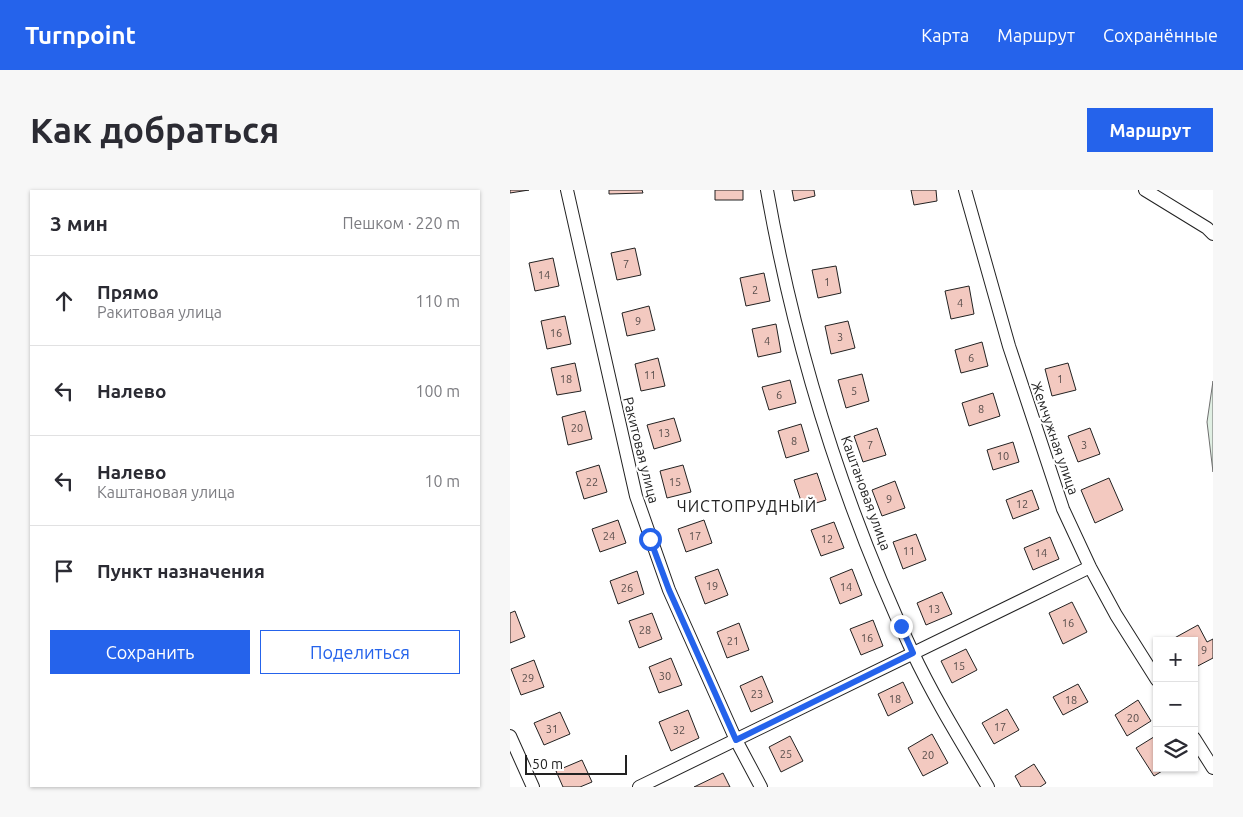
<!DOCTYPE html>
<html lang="ru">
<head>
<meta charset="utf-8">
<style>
  :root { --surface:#fff; --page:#f7f7f7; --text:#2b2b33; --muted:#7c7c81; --line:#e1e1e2; --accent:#2563eb }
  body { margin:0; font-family:Ubuntu,sans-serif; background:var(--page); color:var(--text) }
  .controls { position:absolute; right:15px; bottom:15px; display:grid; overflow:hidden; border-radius:0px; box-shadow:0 1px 4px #0004 }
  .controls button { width:45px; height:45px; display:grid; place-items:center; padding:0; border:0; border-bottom:1px solid var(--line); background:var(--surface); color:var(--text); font:25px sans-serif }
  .scale { position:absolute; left:15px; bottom:12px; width:102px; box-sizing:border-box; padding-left:5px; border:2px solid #222; border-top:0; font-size:14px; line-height:18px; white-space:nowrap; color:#222; -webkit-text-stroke:4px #fff; paint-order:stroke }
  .stop { position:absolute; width:15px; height:15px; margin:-11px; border:4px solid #2563eb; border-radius:50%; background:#fff }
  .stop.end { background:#2563eb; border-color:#fff; box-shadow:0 1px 5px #0008 }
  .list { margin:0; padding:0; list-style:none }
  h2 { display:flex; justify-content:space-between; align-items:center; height:65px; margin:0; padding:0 20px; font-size:21px }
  h2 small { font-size:16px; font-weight:400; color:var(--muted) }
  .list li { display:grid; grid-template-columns:32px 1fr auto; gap:15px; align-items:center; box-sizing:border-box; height:90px; padding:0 20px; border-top:1px solid var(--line) }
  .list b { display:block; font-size:19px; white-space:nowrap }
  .list p { margin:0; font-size:16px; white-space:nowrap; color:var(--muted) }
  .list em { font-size:16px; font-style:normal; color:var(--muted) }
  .actions { display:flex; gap:10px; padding:15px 20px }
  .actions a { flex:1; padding:11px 0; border:1px solid var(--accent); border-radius:0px; text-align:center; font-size:18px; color:var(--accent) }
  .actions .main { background:var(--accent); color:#fff }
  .icon { flex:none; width:28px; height:28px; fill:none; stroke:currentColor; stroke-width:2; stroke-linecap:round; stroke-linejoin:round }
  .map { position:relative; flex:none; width:703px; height:597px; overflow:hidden; border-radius:0px }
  header { display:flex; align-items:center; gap:30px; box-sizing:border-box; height:70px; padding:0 25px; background:var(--accent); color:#fff }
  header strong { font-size:24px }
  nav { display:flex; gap:28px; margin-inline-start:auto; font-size:18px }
  .intro { display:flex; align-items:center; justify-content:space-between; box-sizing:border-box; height:120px; padding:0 30px }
  h1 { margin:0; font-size:35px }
  .button { padding:12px 22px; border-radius:0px; background:var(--accent); color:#fff; font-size:18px; font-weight:700 }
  main { display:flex; gap:30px; padding:0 30px }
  aside { flex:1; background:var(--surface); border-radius:0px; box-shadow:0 1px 4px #0004 }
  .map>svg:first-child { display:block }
  .green { fill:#e0efe3; stroke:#6f6f6f }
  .building { fill:#f3c9c0; stroke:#222 }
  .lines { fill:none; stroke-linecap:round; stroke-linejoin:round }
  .minor-casing { stroke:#222; stroke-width:14 }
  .minor { stroke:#fff; stroke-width:12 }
  .route { stroke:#2563eb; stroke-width:6 }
  .labels { text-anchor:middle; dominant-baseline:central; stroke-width:4; stroke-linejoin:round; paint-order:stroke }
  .number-label { font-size:11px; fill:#564c4a }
  .street-label { font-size:14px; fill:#222; stroke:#fff }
  .quarter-label { font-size:16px; letter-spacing:1px; fill:#222; stroke:#fff }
</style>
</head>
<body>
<header>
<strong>Turnpoint</strong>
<nav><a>Карта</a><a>Маршрут</a><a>Сохранённые</a></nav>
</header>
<div class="intro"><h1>Как добраться</h1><a class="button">Маршрут</a></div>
<main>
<aside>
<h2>3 мин<small>Пешком · 220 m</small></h2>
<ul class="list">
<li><svg class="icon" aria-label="ahead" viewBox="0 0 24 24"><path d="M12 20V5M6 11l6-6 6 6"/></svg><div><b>Прямо</b><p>Ракитовая улица</p></div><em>110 m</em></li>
<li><svg class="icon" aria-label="left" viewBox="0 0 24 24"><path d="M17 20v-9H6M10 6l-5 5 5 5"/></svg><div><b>Налево</b></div><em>100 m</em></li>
<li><svg class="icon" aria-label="left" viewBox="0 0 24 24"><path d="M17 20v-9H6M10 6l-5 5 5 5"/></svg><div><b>Налево</b><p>Каштановая улица</p></div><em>10 m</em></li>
<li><svg class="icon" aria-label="arrive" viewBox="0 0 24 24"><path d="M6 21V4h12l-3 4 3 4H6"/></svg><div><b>Пункт назначения</b></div></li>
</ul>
<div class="actions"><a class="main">Сохранить</a><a>Поделиться</a></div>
</aside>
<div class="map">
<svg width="703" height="597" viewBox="0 0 703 597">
  <rect width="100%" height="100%" fill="#fff"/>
  <path class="green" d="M703,191v91l-6,-50z"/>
  <path class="building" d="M0,0h19l-19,3z
    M99,0h33l1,3 -34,1z
    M205,0h28v10h-28z
    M282,0h22l1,6 -21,5z
    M401,0h25l1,11 -23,4z
    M125,58l6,27 -24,5 -6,-27z
    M43,68l6,28 -24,5 -6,-28z
    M326,76l5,27 -23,5 -6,-28z
    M254,83l6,28 -24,5 -6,-28z
    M459,96l5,28 -23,5 -6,-28z
    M139,116l6,24 -28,6 -5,-23z
    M55,126l6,28 -24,5 -6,-28z
    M338,131l7,27 -24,6 -6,-28z
    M266,134l5,28 -23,5 -6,-28z
    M472,152l6,24 -27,7 -6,-23z
    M148,168l7,28 -24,5 -6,-27z
    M65,173l6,28 -24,4 -6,-27z
    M558,173l8,27 -24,6 -7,-27z
    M352,184l7,27 -23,7 -8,-28z
    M280,190l6,23 -27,7 -7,-23z
    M483,203l7,23 -31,10 -7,-23z
    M75,221l7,28 -24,6 -6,-28z
    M164,228l7,23 -27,8 -7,-24z
    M291,234l8,27 -23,7 -8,-27z
    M367,238l9,27 -23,7 -9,-26z
    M580,238l10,26 -22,8 -10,-26z
    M503,252l6,20 -26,8 -6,-20z
    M89,275l8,27 -23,7 -8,-27z
    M173,275l8,27 -24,6 -7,-27z
    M307,283l9,27 -23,7 -9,-27z
    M599,288l14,32 -28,13 -14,-33z
    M385,291l10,27 -23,8 -10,-26z
    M522,300l7,19 -26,10 -7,-19z
    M108,330l8,23 -26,9 -8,-23z
    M194,330l8,23 -26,9 -8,-23z
    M324,332l10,26 -23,8 -10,-26z
    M406,344l10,26 -23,9 -10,-27z
    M540,347l9,22 -26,11 -9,-22z
    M208,379l10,26 -23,9 -10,-27z
    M342,379l10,26 -22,9 -10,-26z
    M127,381l7,23 -26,10 -8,-23z
    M432,402l10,22 -26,11 -9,-22z
    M562,412l15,30 -24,12 -14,-31z
    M5,421l10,26 -15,6v-30z
    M142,423l10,26 -23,9 -10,-27z
    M363,430l10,26 -22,9 -11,-26z
    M229,433l10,27 -22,8 -10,-26z
    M688,435l9,17 6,-3v19l-19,10v-27h-25z
    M456,459l11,21 -25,13 -11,-22z
    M161,468l11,27 -23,8 -10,-26z
    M24,470l10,27 -23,8 -10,-26z
    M252,486l11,26 -22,10 -11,-26z
    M393,492l10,21 -25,13 -10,-22z
    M568,494l10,18 -25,13 -10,-18z
    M628,510l13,21 -24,15 -12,-21z
    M497,519l12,21 -25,14 -12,-21z
    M178,520l11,28 -28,13 -12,-29z
    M50,522l10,22 -26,11 -10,-22z
    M422,544l16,29 -25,13 -15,-28z
    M647,545v33h10l-13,8 -18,-28z
    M280,546l13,25 -22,11 -12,-25z
    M72,570l10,22 -12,5h-17l-7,-16z
    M524,574l12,19 -6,4h-19l-6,-11z
    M213,583l7,14h-36z"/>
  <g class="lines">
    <defs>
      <path id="minor" d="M57,0l69,306 33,94 67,150 25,47
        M257,0c28,158 77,316 145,461 22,47 50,92 76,136
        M455,0l44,156 54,163 27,58 26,48 41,65
        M635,0l62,38 6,6
        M0,546l23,51
        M684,548l19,30
        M129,597l451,-220"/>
    </defs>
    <use href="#minor" class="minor-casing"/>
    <use href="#minor" class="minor"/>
  </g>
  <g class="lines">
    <path class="route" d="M140,349l19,51 67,150 177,-87 -12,-27"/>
  </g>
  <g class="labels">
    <g class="number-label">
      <text x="116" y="74">7</text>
      <text x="34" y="85">14</text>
      <text x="317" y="92">1</text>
      <text x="245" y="100">2</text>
      <text x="450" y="113">4</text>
      <text x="128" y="131">9</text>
      <text x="46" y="143">16</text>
      <text x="330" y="147">3</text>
      <text x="257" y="151">4</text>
      <text x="461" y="168">6</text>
      <text x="140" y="185">11</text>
      <text x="56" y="189">18</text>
      <text x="550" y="189">1</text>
      <text x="344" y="201">5</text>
      <text x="269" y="205">6</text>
      <text x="471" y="219">8</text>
      <text x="67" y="238">20</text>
      <text x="154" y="243">13</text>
      <text x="284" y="251">8</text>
      <text x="360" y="255">7</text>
      <text x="574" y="255">3</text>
      <text x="493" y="266">10</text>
      <text x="82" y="292">22</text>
      <text x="165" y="292">15</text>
      <text x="379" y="309">9</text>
      <text x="512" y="314">12</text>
      <text x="99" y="346">24</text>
      <text x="185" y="346">17</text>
      <text x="317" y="349">12</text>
      <text x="399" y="361">11</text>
      <text x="531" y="363">14</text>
      <text x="202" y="396">19</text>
      <text x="336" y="397">14</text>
      <text x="117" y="398">26</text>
      <text x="424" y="419">13</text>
      <text x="558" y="433">16</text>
      <text x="135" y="440">28</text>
      <text x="357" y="448">16</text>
      <text x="223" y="451">21</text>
      <text x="694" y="460">9</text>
      <text x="449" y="476">15</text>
      <text x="155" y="486">30</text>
      <text x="18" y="488">29</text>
      <text x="247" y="504">23</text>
      <text x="385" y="509">18</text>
      <text x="561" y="510">18</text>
      <text x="623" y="528">20</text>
      <text x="490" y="537">17</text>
      <text x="42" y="539">31</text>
      <text x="169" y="540">32</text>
      <text x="276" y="564">25</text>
      <text x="418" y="565">20</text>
    </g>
    <g class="street-label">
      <text transform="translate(545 248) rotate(71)">Жемчужная улица</text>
      <text transform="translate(131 260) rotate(76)">Ракитовая улица</text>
      <text transform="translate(356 303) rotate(70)">Каштановая улица</text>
    </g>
    <g class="quarter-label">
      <text x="237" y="316">ЧИСТОПРУДНЫЙ</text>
    </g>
  </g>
</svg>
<div class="controls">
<button>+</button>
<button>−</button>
<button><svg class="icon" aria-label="layers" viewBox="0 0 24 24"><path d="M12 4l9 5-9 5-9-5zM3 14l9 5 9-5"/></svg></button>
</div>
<div class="scale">50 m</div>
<div class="stop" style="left:140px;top:349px"></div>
<div class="stop end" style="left:391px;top:436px"></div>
</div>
</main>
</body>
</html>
